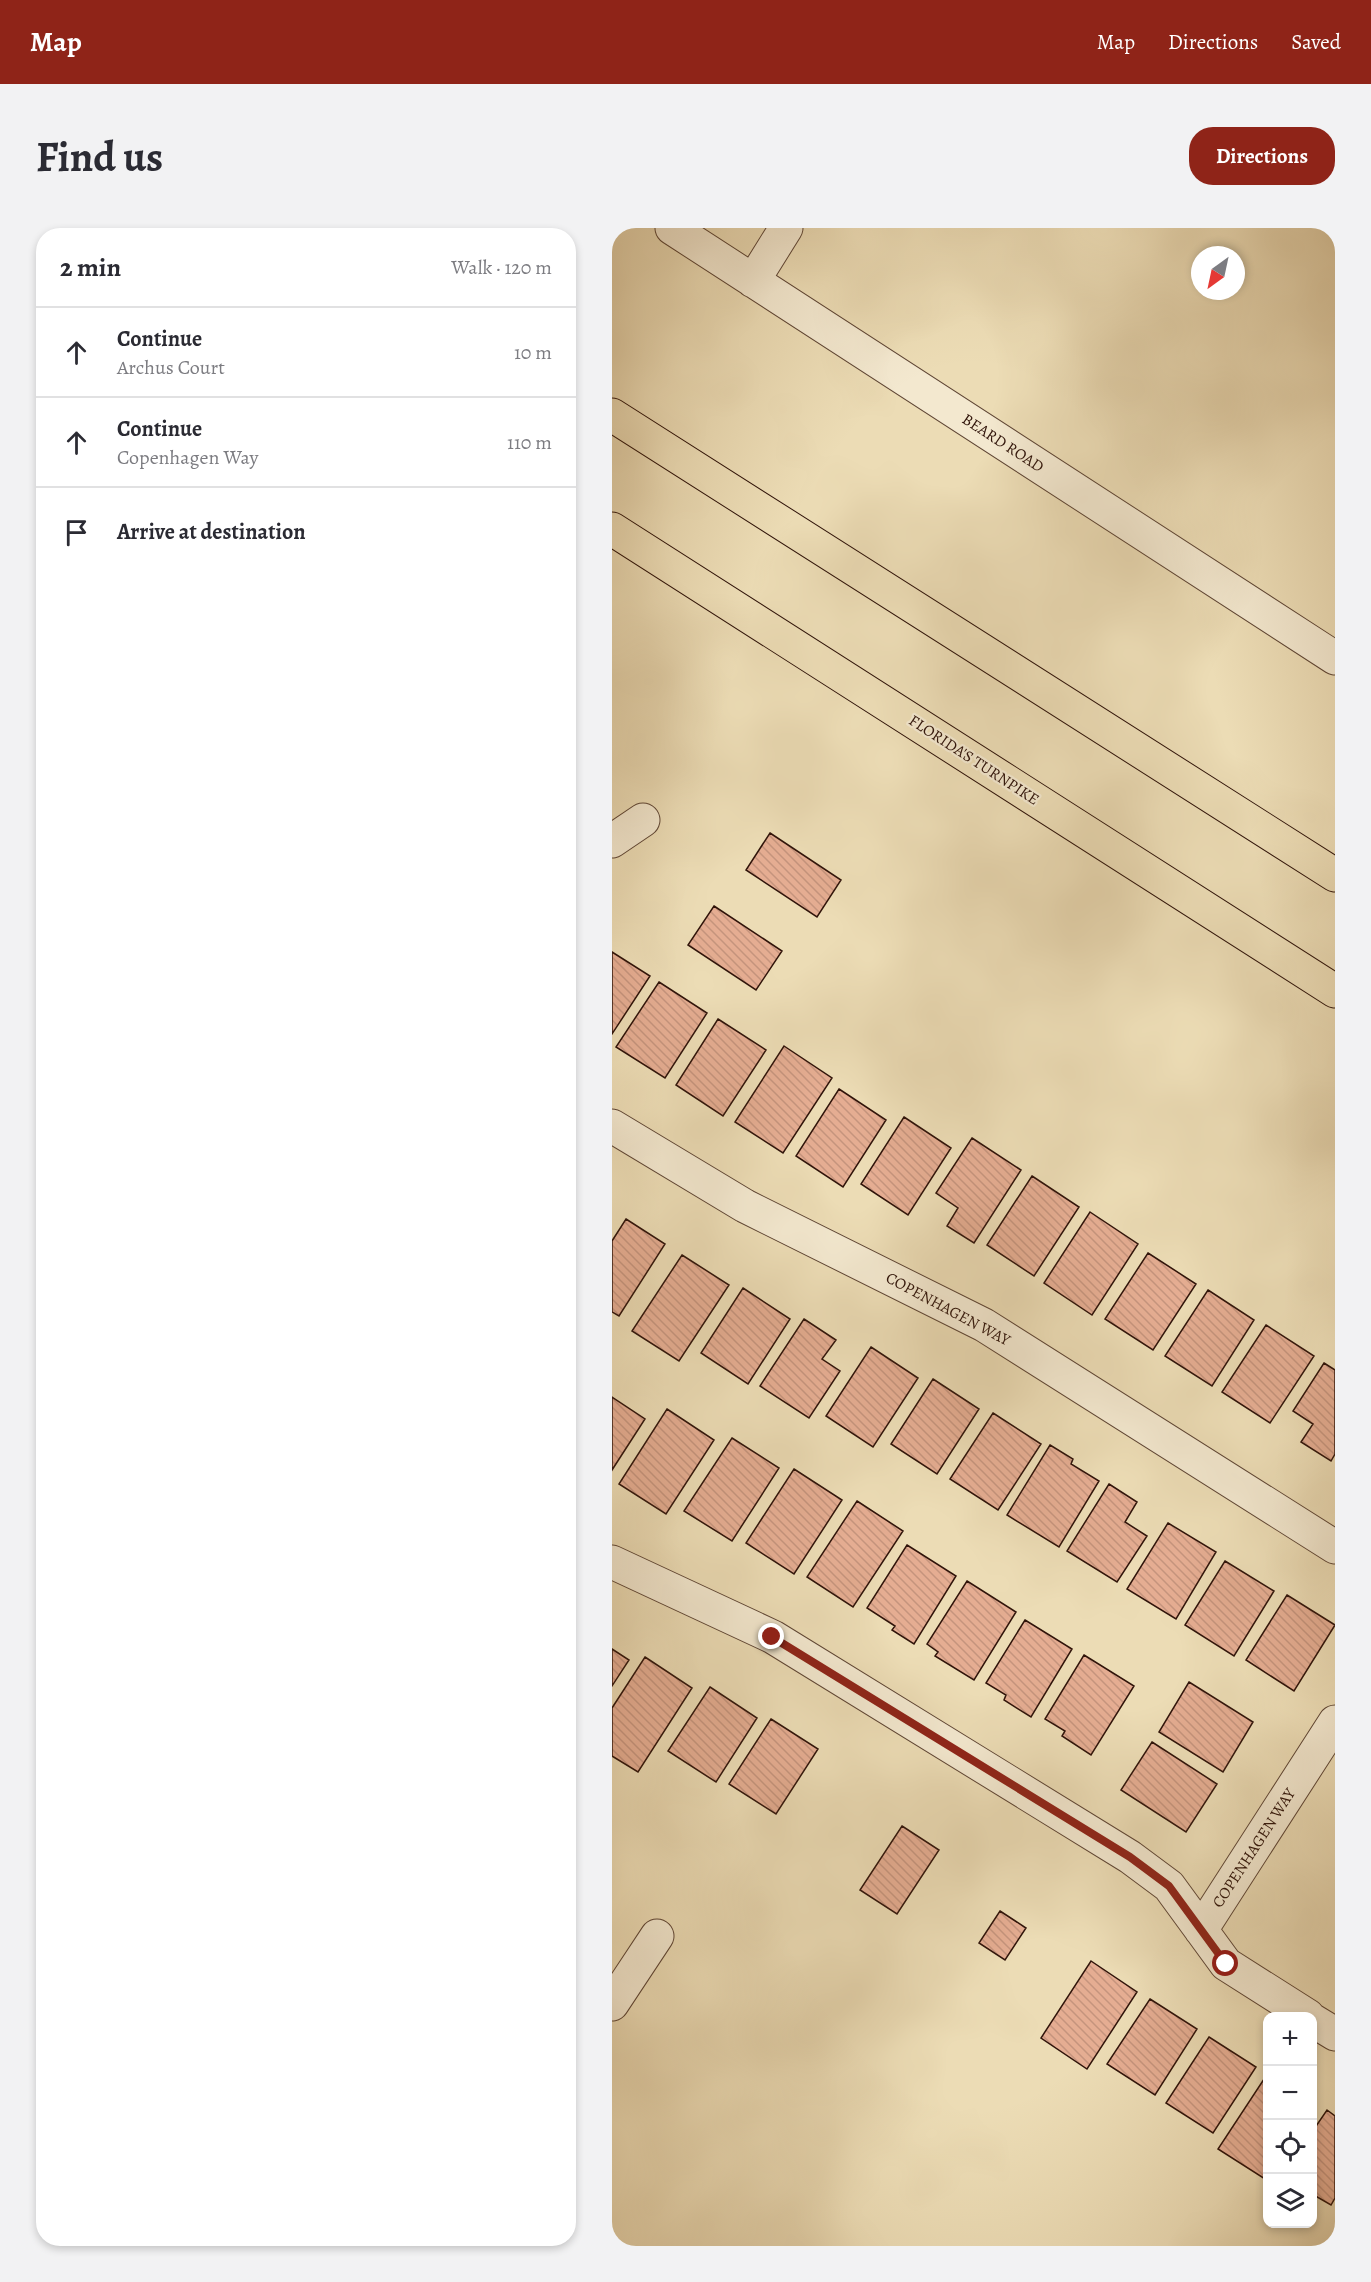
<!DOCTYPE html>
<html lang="en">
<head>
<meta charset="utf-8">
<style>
  :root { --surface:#fff; --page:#f2f2f3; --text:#2b2b33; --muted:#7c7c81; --line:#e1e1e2; --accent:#8f2418 }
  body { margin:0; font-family:Alegreya,serif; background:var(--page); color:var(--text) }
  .controls { position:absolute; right:18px; bottom:18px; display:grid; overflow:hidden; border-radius:12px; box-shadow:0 3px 9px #0003 }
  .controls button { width:54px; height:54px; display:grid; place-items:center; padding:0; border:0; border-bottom:2px solid var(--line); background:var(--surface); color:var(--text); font:30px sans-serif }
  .compass { position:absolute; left:579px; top:18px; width:54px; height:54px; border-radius:50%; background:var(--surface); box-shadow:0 3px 9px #0003; rotate:213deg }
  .stop { position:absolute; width:18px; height:18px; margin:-14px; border:4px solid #8f2418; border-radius:50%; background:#fff }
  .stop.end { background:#8f2418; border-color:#fff; box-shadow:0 2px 6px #0008 }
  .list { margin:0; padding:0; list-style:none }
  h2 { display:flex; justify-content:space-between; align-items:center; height:78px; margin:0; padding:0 24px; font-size:26px }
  h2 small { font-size:20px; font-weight:400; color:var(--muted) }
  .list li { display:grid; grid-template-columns:39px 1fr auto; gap:18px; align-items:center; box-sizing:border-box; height:90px; padding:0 24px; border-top:2px solid var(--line) }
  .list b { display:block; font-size:22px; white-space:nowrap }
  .list p { margin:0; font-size:20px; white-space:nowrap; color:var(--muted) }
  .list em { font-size:20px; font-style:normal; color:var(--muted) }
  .icon { flex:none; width:33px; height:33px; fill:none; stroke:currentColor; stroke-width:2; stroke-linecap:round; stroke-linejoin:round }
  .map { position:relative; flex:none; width:723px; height:2018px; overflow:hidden; border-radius:24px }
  header { display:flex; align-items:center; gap:36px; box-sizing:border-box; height:84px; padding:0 30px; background:var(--accent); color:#fff }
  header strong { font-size:28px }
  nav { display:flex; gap:33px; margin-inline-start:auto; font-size:21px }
  .intro { display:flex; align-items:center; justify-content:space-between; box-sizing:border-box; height:144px; padding:0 36px }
  h1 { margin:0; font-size:42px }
  .button { padding:15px 27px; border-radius:24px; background:var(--accent); color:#fff; font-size:21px; font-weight:700 }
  main { display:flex; gap:36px; padding:0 36px }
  aside { flex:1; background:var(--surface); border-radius:24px; box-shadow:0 3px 9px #0003 }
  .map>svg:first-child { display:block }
  .building { fill:url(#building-back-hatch); stroke:#30140a; stroke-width:1.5 }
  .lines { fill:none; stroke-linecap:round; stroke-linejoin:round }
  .minor-casing { stroke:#5f4635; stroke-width:35 }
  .highway-casing { stroke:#30140a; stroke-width:35 }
  .minor { stroke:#f3e8cf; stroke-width:33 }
  .highway { stroke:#ecdcb5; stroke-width:33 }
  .route { stroke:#8f2418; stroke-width:8 }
  .labels { text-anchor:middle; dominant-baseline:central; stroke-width:4.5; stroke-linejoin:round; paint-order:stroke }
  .street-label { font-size:16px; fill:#30140a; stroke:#f3e8cf }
</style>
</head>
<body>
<header>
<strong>Map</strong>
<nav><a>Map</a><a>Directions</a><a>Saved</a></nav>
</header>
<div class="intro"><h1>Find us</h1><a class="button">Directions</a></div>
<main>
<aside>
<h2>2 min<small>Walk · 120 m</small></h2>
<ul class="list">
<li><svg class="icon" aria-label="ahead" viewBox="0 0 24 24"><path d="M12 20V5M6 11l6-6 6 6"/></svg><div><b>Continue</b><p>Archus Court</p></div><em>10 m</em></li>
<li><svg class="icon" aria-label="ahead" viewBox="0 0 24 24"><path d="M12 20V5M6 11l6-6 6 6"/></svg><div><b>Continue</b><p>Copenhagen Way</p></div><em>110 m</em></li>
<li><svg class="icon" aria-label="arrive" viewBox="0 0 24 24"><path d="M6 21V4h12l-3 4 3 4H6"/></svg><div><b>Arrive at destination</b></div></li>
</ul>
</aside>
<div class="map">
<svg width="723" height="2018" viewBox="0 0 723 2018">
  <defs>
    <pattern id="building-back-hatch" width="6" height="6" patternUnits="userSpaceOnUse" patternTransform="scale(1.5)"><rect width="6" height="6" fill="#e5ad92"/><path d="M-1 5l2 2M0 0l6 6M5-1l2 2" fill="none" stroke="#c5947d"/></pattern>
  </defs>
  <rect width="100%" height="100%" fill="#ecdcb5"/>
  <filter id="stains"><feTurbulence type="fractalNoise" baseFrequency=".00333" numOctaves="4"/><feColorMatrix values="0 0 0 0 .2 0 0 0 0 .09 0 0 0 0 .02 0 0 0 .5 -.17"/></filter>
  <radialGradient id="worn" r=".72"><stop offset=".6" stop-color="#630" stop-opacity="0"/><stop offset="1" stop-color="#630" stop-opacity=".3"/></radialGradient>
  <path class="building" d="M158,605l71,47 -24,37 -71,-47z
    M102,678l68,45 -26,39 -68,-45z
    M0,724l38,24 -38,58z
    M47,754l48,31 -42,65 -49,-31z
    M106,791l48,31 -43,66 -47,-31z
    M172,818l48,32 -49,75 -48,-31z
    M227,861l47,31 -43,67 -47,-31z
    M292,889l47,31 -43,67 -47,-31z
    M360,910l49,32 -47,73 -27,-17 11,-18 -22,-15z
    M420,948l47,31 -45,69 -47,-31z
    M478,984l48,32 -46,71 -48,-32z
    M14,991l39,25 -46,72 -7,-4v-71z
    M536,1025l48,31 -43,66 -48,-31z
    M70,1027l47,30 -50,76 -47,-30z
    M131,1060l47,31 -42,65 -47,-31z
    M596,1062l46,30 -42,66 -47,-30z
    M192,1091l32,21 -14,19 18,12 -31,47 -49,-32z
    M654,1097l48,31 -44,67 -48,-31z
    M259,1119l47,31 -45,69 -47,-31z
    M712,1135l11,7v84l-4,7 -30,-19 12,-18 -20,-13z
    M321,1151l46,30 -42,65 -46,-30z
    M0,1169l33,22 -33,51z
    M55,1181l47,31 -48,74 -47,-30z
    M381,1185l48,31 -43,66 -48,-31z
    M120,1210l47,30 -47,73 -48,-30z
    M438,1217l23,14 -2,5 28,17 -40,66 -52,-32z
    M182,1241l48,31 -48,74 -48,-31z
    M497,1256l28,18 -12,20 22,14 -30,46 -50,-31z
    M245,1273l46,30 -50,76 -46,-30z
    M556,1295l48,29 -40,67 -49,-30z
    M295,1317l49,31 -42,68 -22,-14 3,-4 -28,-18z
    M613,1333l49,30 -40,65 -49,-31z
    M355,1353l49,31 -42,68 -39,-24 3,-4 -11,-8z
    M675,1367l48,30 -41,66 -48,-31z
    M413,1392l47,29 -41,68 -27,-17 2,-5 -20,-12z
    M0,1421l17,11 -17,26z
    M472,1427l50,31 -43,69 -29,-19 3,-5 -20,-12z
    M33,1429l47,31 -54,84 -26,-16v-48z
    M577,1454l64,40 -30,50 -64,-40z
    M98,1459l47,31 -41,64 -48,-31z
    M159,1491l47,30 -42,65 -47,-30z
    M540,1514l65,42 -31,48 -65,-42z
    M290,1598l37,24 -42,64 -37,-24z
    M388,1683l26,17 -21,32 -26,-17z
    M479,1733l46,31 -50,77 -46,-31z
    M538,1771l47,30 -42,66 -48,-31z
    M597,1809l47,30 -43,66 -47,-30z
    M656,1845v102l-3,4 -47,-30z
    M715,1882l8,6v82l-4,7 -19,-11v-62z"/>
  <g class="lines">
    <defs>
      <path id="minor" d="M60,0l663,430
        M141,53l33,-53
        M0,613l31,-21
        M0,898l133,80 239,119 351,222
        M0,1334l161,75 357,220 39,29 57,78 82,52
        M589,1702l134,-208
        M0,1776l45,-68
        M700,1792l23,14"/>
      <path id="highway" d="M0,187l723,460
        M0,301l723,462"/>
    </defs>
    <use href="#minor" class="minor-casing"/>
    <use href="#highway" class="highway-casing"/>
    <use href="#minor" class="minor"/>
    <use href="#highway" class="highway"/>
  </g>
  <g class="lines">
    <path class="route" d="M160,1409l358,220 39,29 57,78"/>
  </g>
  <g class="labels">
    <g class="street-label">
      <text transform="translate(391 215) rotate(33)">BEARD ROAD</text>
      <text transform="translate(362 532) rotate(33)">FLORIDA'S TURNPIKE</text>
      <text transform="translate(336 1081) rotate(28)">COPENHAGEN WAY</text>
      <text transform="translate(642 1620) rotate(-57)">COPENHAGEN WAY</text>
    </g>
  </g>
  <rect width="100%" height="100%" filter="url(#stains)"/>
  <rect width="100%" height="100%" fill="url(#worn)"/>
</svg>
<div class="controls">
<button>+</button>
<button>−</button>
<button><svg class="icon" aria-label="locate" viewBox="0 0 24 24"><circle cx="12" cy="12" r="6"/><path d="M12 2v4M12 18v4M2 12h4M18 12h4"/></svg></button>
<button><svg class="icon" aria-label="layers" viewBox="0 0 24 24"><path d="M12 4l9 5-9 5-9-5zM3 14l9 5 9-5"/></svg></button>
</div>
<svg class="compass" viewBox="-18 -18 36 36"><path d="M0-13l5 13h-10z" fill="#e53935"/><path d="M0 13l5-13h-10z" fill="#7c7c81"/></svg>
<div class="stop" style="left:614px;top:1736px"></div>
<div class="stop end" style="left:160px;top:1409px"></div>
</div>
</main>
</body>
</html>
